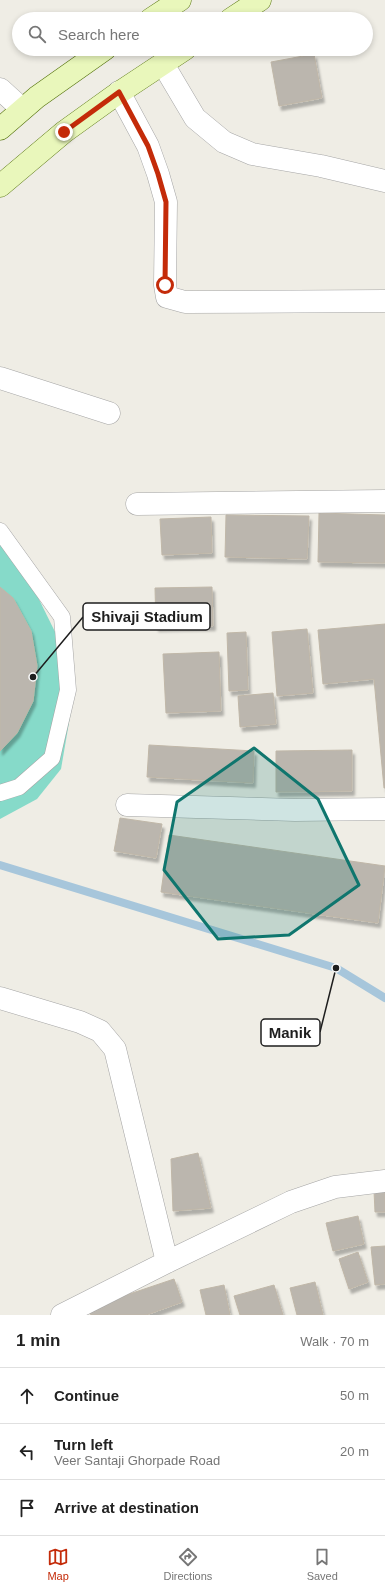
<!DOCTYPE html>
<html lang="en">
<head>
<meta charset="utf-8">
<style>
  :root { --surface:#fff; --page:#f2f2f2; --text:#222; --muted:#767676; --line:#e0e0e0; --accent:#c42b09 }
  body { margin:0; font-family:Helvetica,sans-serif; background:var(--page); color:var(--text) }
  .stop { position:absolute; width:12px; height:12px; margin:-9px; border:3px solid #c42b09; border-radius:50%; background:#fff }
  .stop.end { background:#c42b09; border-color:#fff; box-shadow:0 1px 4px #0008 }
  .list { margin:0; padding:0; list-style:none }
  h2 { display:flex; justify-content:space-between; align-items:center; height:52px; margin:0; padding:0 16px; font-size:17px }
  h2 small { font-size:13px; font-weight:400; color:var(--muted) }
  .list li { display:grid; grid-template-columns:26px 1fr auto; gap:12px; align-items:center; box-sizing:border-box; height:56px; padding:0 16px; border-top:1px solid var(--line) }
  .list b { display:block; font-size:15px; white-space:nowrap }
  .list p { margin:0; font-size:13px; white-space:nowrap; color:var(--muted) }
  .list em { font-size:13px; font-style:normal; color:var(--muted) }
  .icon { flex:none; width:22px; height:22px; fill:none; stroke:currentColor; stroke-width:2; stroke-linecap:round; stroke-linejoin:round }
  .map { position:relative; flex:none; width:385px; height:1315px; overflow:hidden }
  .search { position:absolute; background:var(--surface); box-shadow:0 2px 6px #0003; left:12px; right:12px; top:12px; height:44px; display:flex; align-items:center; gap:10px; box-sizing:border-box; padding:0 14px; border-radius:22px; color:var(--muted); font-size:15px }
  .sheet { height:220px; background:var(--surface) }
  nav { display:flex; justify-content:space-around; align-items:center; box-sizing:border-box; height:56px; border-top:1px solid var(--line); background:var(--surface); font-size:11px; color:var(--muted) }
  nav a { display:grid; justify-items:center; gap:2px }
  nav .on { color:var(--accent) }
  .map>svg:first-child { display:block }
  .pitch { fill:#86dac9 }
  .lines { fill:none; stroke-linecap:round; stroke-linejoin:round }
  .stream { stroke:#a7c6db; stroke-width:8 }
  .building { fill:#bbb6ae; stroke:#c0b7a8; filter:url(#shadow) }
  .service-casing { stroke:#a5a5a5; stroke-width:17 }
  .minor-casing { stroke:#a5a5a5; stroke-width:23 }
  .secondary-casing { stroke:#53710a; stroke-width:23 }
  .service { stroke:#fff; stroke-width:16 }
  .minor { stroke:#fff; stroke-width:22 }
  .secondary { stroke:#e9f7bb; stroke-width:22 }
  .route { stroke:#c42b09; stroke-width:5 }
  .marked { fill:#0f766e; fill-opacity:0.2; stroke:#0f766e; stroke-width:3; stroke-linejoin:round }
  .leader { fill:none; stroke:#1e1e1e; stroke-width:1.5 }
  .callout-dot { fill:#1e1e1e; stroke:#fff; stroke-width:1.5 }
  .callout { fill:#fff; stroke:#1e1e1e; stroke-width:1.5 }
  .callout-label { font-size:15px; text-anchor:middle; font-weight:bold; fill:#1e1e1e }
</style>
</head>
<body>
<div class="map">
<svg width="385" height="1315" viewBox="0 0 385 1315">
  <defs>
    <filter id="shadow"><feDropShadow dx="2.5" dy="4.5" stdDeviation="1" flood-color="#0004"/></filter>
  </defs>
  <rect width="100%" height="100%" fill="#efede5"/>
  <path class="pitch" d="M0,535l27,40 34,69 10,67 -10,58 -24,30 -37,20z"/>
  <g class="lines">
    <path class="stream" d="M0,865l336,103 49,30"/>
  </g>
  <path class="building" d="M314,54l8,44 -43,8 -8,-44z
    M319,513l66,2v48l-67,-1z
    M226,515l83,1 -2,43 -82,-2z
    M211,517l1,36 -50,2 -2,-36z
    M0,587l13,11 18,33 6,35 -4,35 -16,32 -17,18z
    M212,587l1,39 -57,1 -1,-39z
    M385,624v164h-1l-10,-109 -51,5 -5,-54z
    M307,629l6,64 -36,3 -5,-64z
    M246,632l2,58 -19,1 -2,-58z
    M219,652l2,59 -55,2 -3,-59z
    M273,693l3,31 -36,3 -2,-31z
    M149,745l105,6 -1,32 -106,-6z
    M352,750v41l-76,1v-41z
    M120,818l42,6 -6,34 -42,-7z
    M169,835l216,31 -7,57 -217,-31z
    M198,1153l13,55 -38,3 -2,-52z
    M385,1190v22h-10l-1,-21z
    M358,1216l6,28 -31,7 -7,-28z
    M385,1246v38l-10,1 -4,-38z
    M358,1252l10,30 -19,7 -10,-30z
    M174,1279l8,23 -36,13h-55l-3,-7z
    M315,1282l8,33h-26l-7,-27z
    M224,1285l6,30h-24l-6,-25z
    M274,1285l9,30h-43l-6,-19z"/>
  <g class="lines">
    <defs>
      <path id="service" d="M0,531l62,86 6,73 -16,68 -33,29 -19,6"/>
      <path id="minor" d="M163,64l32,54 29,24 28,12 69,12 64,15
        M0,89l22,20
        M119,92l29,54 10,28 8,28 -1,83 2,12 18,5 200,-1
        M0,378l109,35
        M137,504l248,-3
        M127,805l168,5 90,-1
        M0,998l80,24 20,9 15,18 52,213
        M62,1315l105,-53 124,-60 44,-15 50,-6"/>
      <path id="secondary" d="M151,19l29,-19
        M231,19l29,-19
        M0,129l37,-32 68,-48
        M0,186l64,-54 50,-36 71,-47"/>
    </defs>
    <use href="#service" class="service-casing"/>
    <use href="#minor" class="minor-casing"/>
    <use href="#secondary" class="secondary-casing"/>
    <use href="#service" class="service"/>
    <use href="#minor" class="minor"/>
    <use href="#secondary" class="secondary"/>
  </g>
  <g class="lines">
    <path class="route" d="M64,132l55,-40 29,54 10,28 8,28 -1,83"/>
  </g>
  <path class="marked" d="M254,748l64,51 41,86 -70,50 -71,4 -54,-69 13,-68z"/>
  <path class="leader" d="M33 677L83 617M336 968L320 1032"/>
  <g class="callout-dot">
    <circle cx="33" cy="677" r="4"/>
    <circle cx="336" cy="968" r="4"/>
  </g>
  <g class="callout">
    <rect x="83" y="603" width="127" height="27" rx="4"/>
    <rect x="261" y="1019" width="59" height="27" rx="4"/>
  </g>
  <g class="callout-label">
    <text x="147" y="622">Shivaji Stadium</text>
    <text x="290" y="1038">Manik</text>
  </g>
</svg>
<div class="stop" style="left:165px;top:285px"></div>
<div class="stop end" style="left:64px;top:132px"></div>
<div class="search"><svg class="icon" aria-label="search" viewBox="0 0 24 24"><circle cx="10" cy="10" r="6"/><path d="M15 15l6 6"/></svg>Search here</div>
</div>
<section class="sheet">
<h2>1 min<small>Walk · 70 m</small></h2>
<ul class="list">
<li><svg class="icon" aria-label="ahead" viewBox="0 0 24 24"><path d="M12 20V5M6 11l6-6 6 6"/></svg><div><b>Continue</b></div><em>50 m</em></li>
<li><svg class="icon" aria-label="left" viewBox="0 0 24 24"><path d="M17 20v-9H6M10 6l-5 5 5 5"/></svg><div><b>Turn left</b><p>Veer Santaji Ghorpade Road</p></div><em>20 m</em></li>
<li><svg class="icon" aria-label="arrive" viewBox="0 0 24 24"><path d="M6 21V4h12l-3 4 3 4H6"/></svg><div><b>Arrive at destination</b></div></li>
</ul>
</section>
<nav>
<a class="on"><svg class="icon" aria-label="map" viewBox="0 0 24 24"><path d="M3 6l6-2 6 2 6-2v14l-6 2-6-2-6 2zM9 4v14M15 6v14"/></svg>Map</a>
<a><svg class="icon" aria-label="directions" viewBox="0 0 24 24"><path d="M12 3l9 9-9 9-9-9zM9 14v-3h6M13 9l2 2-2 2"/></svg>Directions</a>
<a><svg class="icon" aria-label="saved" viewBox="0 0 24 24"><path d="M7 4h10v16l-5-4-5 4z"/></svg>Saved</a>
</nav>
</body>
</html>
